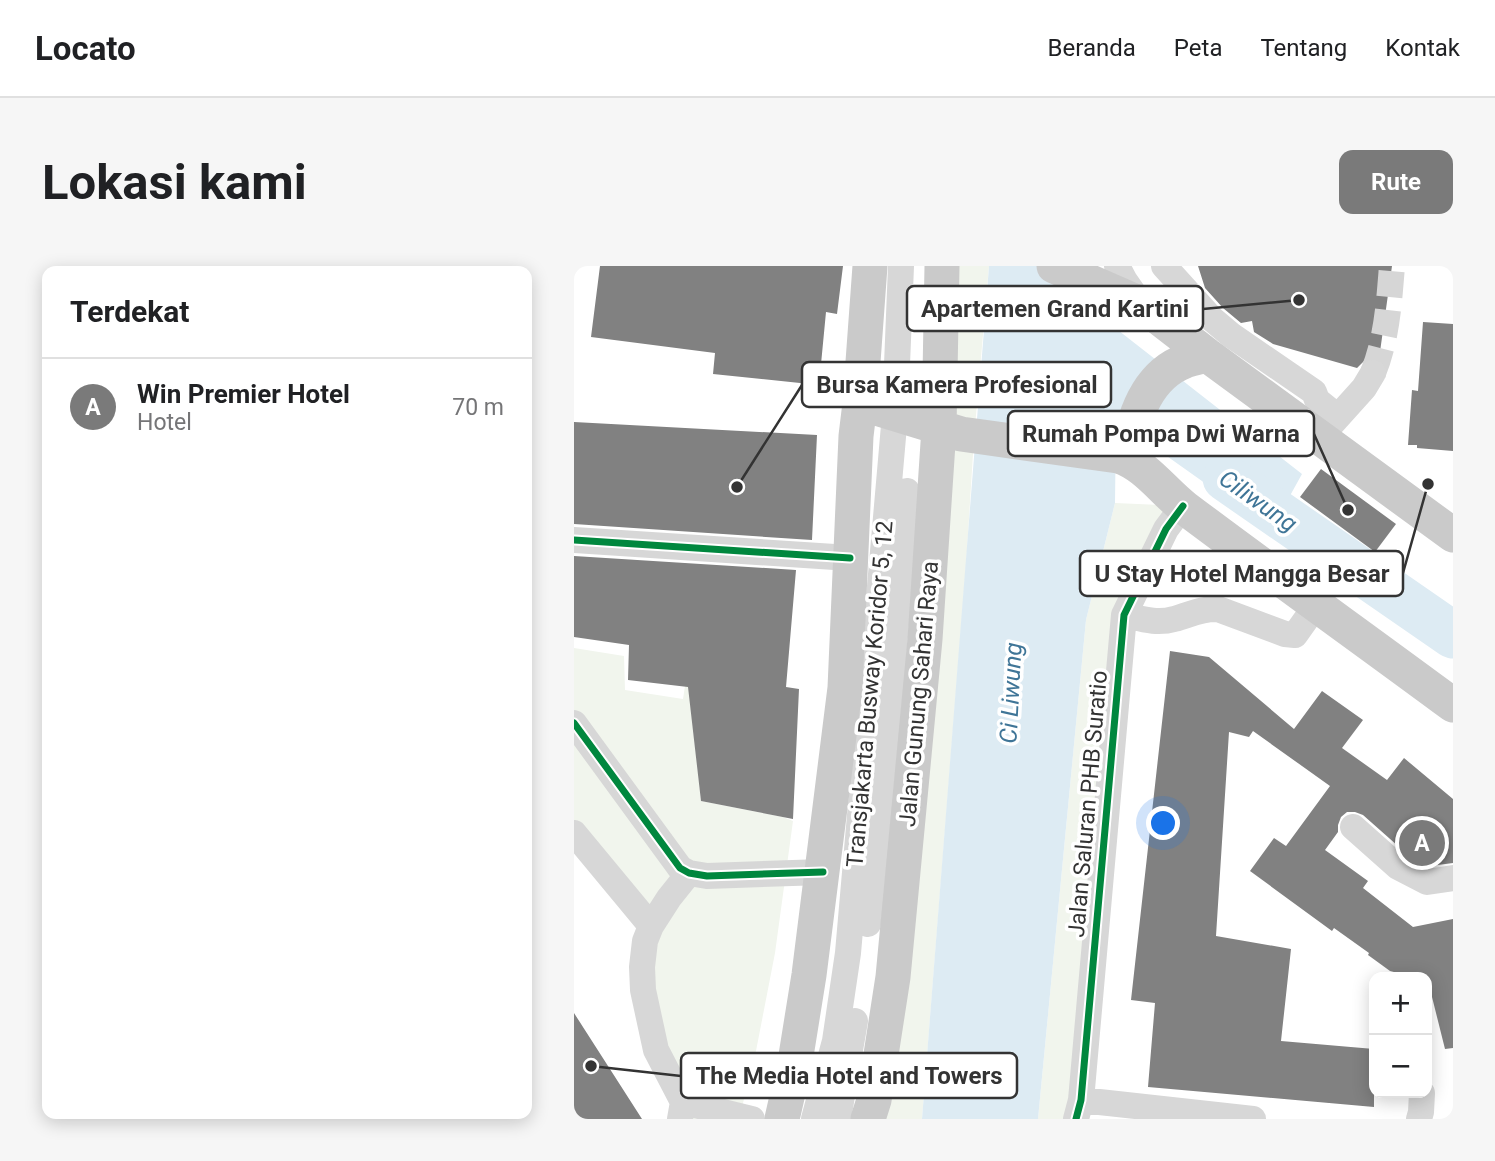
<!DOCTYPE html>
<html lang="id">
<head>
<meta charset="utf-8">
<style>
  :root { --surface:#fff; --page:#f6f6f6; --text:#202124; --muted:#757577; --line:#e0e0e0; --accent:#7a7a7a }
  body { margin:0; font-family:Roboto,sans-serif; background:var(--page); color:var(--text) }
  .controls { position:absolute; right:21px; bottom:21px; display:grid; overflow:hidden; border-radius:14px; box-shadow:0 4px 18px #0003 }
  .controls button { width:63px; height:63px; display:grid; place-items:center; padding:0; border:0; border-bottom:2px solid var(--line); background:var(--surface); color:var(--text); font:35px sans-serif }
  .you { position:absolute; left:590px; top:558px; width:24px; height:24px; margin:-18px; border:5px solid #fff; border-radius:50%; background:#1a73e8; box-shadow:0 0 0 10px #1a73e833 }
  .badge { display:grid; place-items:center; width:46px; height:46px; border-radius:50%; background:var(--accent); color:#fff; font-size:23px; font-weight:700 }
  .pin { position:absolute; translate:-50% -50%; border:4px solid #fff; box-shadow:0 2px 7px #0006 }
  .list { margin:0; padding:0; list-style:none }
  h2 { display:flex; justify-content:space-between; align-items:center; height:91px; margin:0; padding:0 28px; font-size:30px }
  h2 small { font-size:23px; font-weight:400; color:var(--muted) }
  .list li { display:grid; grid-template-columns:46px 1fr auto; gap:21px; align-items:center; box-sizing:border-box; height:98px; padding:0 28px; border-top:2px solid var(--line) }
  .list b { display:block; font-size:26px; white-space:nowrap }
  .list p { margin:0; font-size:23px; white-space:nowrap; color:var(--muted) }
  .list em { font-size:23px; font-style:normal; color:var(--muted) }
  .map { position:relative; flex:none; width:879px; height:853px; overflow:hidden; border-radius:14px }
  header { display:flex; align-items:center; gap:42px; box-sizing:border-box; height:98px; padding:0 35px; background:var(--surface); border-bottom:2px solid var(--line) }
  header strong { font-size:33px }
  nav { display:flex; gap:38px; margin-inline-start:auto; font-size:24px }
  .intro { display:flex; align-items:center; justify-content:space-between; box-sizing:border-box; height:168px; padding:0 42px }
  h1 { margin:0; font-size:49px }
  .button { padding:18px 32px; border-radius:14px; background:var(--accent); color:#fff; font-size:24px; font-weight:700 }
  main { display:flex; gap:42px; padding:0 42px }
  aside { flex:1; background:var(--surface); border-radius:14px; box-shadow:0 4px 18px #0003 }
  .map>svg:first-child { display:block }
  .green { fill:#f1f5ed }
  .water { fill:#ddebf3 }
  .lines { fill:none; stroke-linecap:round; stroke-linejoin:round }
  .river { stroke:#ddebf3; stroke-width:47 }
  .building { fill:#818181 }
  .minor-tunnel { stroke:#d6d6d6; stroke-width:26; stroke-dasharray:26 13; stroke-linecap:butt }
  .minor { stroke:#d7d7d7; stroke-width:26 }
  .major { stroke:#cacaca; stroke-width:35 }
  .cycleway-casing { stroke:#fff; stroke-width:11 }
  .cycleway { stroke:#00873e; stroke-width:7 }
  .labels { text-anchor:middle; dominant-baseline:central; stroke-width:7; stroke-linejoin:round; paint-order:stroke }
  .street-label { font-size:23px; fill:#333; stroke:#fff }
  .water-label { font-size:24px; font-style:italic; fill:#3f7597; stroke:#fff }
  .leader { fill:none; stroke:#333; stroke-width:2.5 }
  .callout-dot { fill:#333; stroke:#fff; stroke-width:2.5 }
  .callout { fill:#fff; stroke:#333; stroke-width:2.5 }
  .callout-label { font-size:24px; text-anchor:middle; font-weight:bold; fill:#333 }
</style>
</head>
<body>
<header>
<strong>Locato</strong>
<nav><a>Beranda</a><a>Peta</a><a>Tentang</a><a>Kontak</a></nav>
</header>
<div class="intro"><h1>Lokasi kami</h1><a class="button">Rute</a></div>
<main>
<aside>
<h2>Terdekat<small></small></h2>
<ul class="list">
<li><span class="badge">A</span><div><b>Win Premier Hotel</b><p>Hotel</p></div><em>70 m</em></li>
</ul>
</aside>
<div class="map">
<svg width="879" height="853" viewBox="0 0 879 853">
  <rect width="100%" height="100%" fill="#fff"/>
  <path class="green" d="M368,0h47l-15,172 -8,128 -44,553h-54z
    M541,237l68,3 -59,109 -48,504h-38l48,-499z
    M0,382l50,8 1,34 58,9 4,-26 14,128 82,16 10,4 -18,132 -19,98 -17,68h-58l-25,-69 -11,-109 -71,-108z"/>
  <path class="water" d="M415,0h81v7l21,36 211,165 -31,56 -155,-110 -1,83 -29,117 -48,499h-116z"/>
  <g class="lines">
    <path class="river" d="M652,212l227,157"/>
  </g>
  <path class="building" d="M26,0h243l-6,48 -11,-2 -7,73 -106,-11 2,-21 -124,-16z
    M624,0h194l-13,93 -6,-2 -7,2 -9,9 -84,-24 -19,-12 -2,-11 -11,2 -18,-15 -18,-20z
    M849,56l30,2v127l-36,-3v-3h-9l4,-55 6,1z
    M0,156l243,13 -5,105 -238,-16z
    M747,203l75,55 -21,28 -75,-55z
    M0,290l222,14 -10,117 13,2 -6,130 -92,-18 -13,-114 -60,-7 1,-35 -55,-8z
    M596,385l39,6 85,72 28,-38 41,29 -21,28 45,32 17,-22 49,41v64l-23,3 -23,-12 -44,-39 -8,-3h-8l-6,5 -3,8v7l-13,18 43,31 -5,7 50,39 40,-8v129l-8,1 -18,-72h-14l-23,-6 -22,-16 1,-2 -35,-25 -2,3 -82,-60 24,-33 12,8 44,-60 -77,-55 -4,6 -20,-5 -13,204 75,13 -10,92 93,8v58l-226,-20 7,-84 -24,-3z
    M0,747l68,106h-68z"/>
  <g class="lines">
    <path class="minor-tunnel" d="M799,107c14,-34 16,-71 19,-107"/>
    <path class="minor" d="M543,0l8,15 16,23
      M590,0l48,53 19,16 83,57 3,8 21,17
      M754,162l36,-40 9,-15
      M0,274l276,18
      M550,349c18,4 33,9 50,4 16,-4 27,-11 44,-10l67,25 10,1 22,-31
      M0,457l106,145 9,5 18,3 116,-4
      M779,561l45,40 29,15 26,-4
      M0,567l77,93
      M294,658l16,-154 23,-279
      M507,834l172,19
      M109,836l69,17
      M106,853l3,-17 -27,-52 -13,-60 -1,-23 3,-26 6,-15 18,-28 20,-25
      M240,853l21,-78 13,-88 47,-539 6,-148
      M264,853l17,-98
      M502,853l5,-19 43,-485 42,-86 17,-23
      M845,853l2,-7 1,-19"/>
    <path class="major" d="M480,0l87,38 66,51 246,180
      M286,137l101,31 157,22c27,8 45,35 67,52 89,67 179,131 268,197
      M553,193c5,-38 18,-83 58,-98 7,-3 15,-4 22,-6
      M208,853l13,-57 14,-87 36,-287 11,-252 4,-33 10,-137
      M294,853l6,-19 19,-123 32,-338 14,-211 3,-162"/>
    <defs>
      <path id="cycleway" d="M0,274l276,18
        M0,457l106,145 9,5 18,3 116,-4
        M502,853l5,-19 43,-485 42,-86 17,-23"/>
    </defs>
    <use href="#cycleway" class="cycleway-casing"/>
    <use href="#cycleway" class="cycleway"/>
  </g>
  <g class="labels">
    <g class="street-label">
      <text transform="translate(296 428) rotate(-85)">Transjakarta Busway Koridor 5, 12</text>
      <text transform="translate(345 428) rotate(-85)">Jalan Gunung Sahari Raya</text>
      <text transform="translate(514 538) rotate(-85)">Jalan Saluran PHB Suratio</text>
    </g>
    <g class="water-label">
      <text transform="translate(684 235) rotate(35)">Ciliwung</text>
      <text transform="translate(437 427) rotate(-87)">Ci Liwung</text>
    </g>
  </g>
  <path class="leader" d="M725 34L629 43M163 221L228 119M774 244L740 168M854 218L829 307M17 800L107 810"/>
  <g class="callout-dot">
    <circle cx="725" cy="34" r="7"/>
    <circle cx="163" cy="221" r="7"/>
    <circle cx="774" cy="244" r="7"/>
    <circle cx="854" cy="218" r="7"/>
    <circle cx="17" cy="800" r="7"/>
  </g>
  <g class="callout">
    <rect x="333" y="20" width="296" height="45" rx="7"/>
    <rect x="228" y="96" width="309" height="45" rx="7"/>
    <rect x="434" y="145" width="306" height="45" rx="7"/>
    <rect x="506" y="285" width="323" height="45" rx="7"/>
    <rect x="107" y="787" width="336" height="45" rx="7"/>
  </g>
  <g class="callout-label">
    <text x="481" y="51">Apartemen Grand Kartini</text>
    <text x="383" y="127">Bursa Kamera Profesional</text>
    <text x="587" y="176">Rumah Pompa Dwi Warna</text>
    <text x="668" y="316">U Stay Hotel Mangga Besar</text>
    <text x="275" y="818">The Media Hotel and Towers</text>
  </g>
</svg>
<div class="controls">
<button>+</button>
<button>−</button>
</div>
<div class="you"></div>
<div class="pin badge" style="left:848px;top:577px">A</div>
</div>
</main>
</body>
</html>
